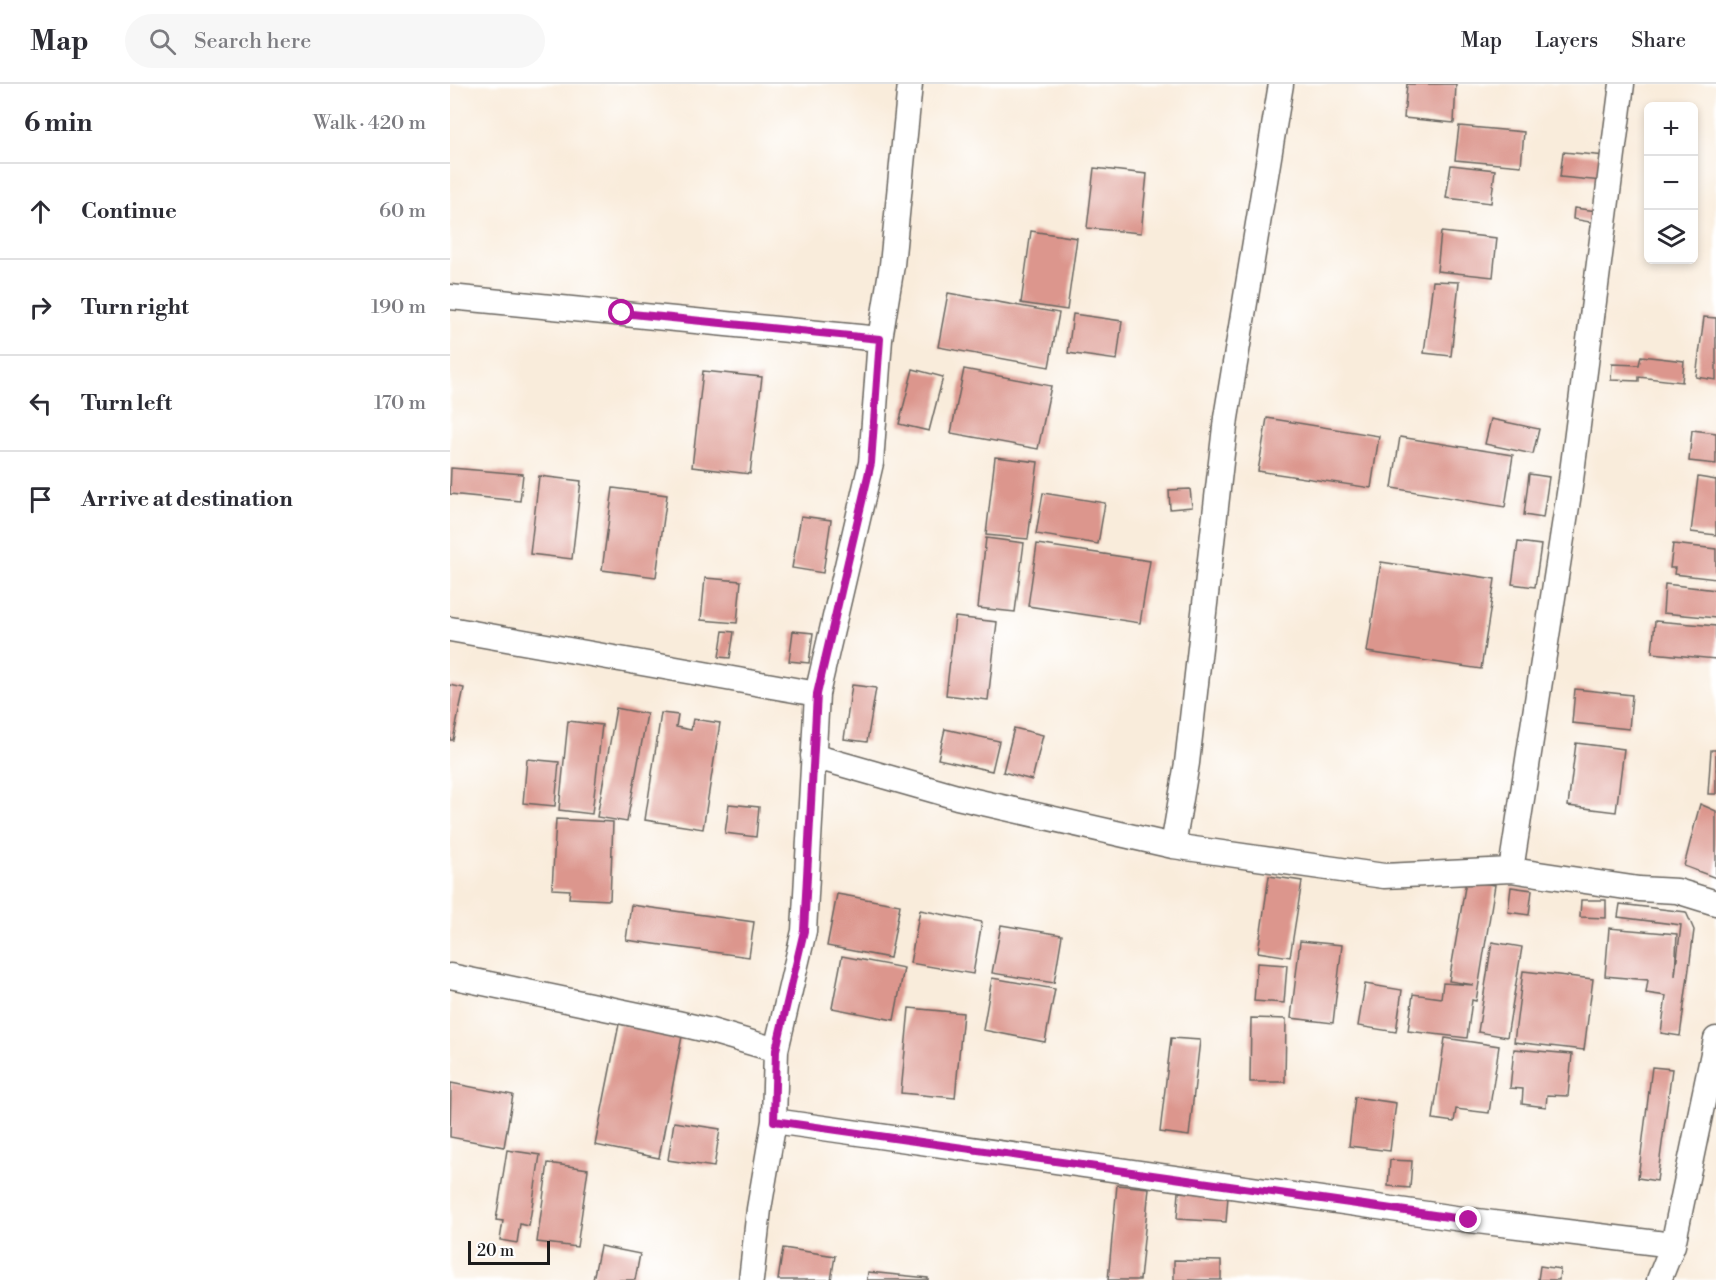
<!DOCTYPE html>
<html lang="en">
<head>
<meta charset="utf-8">
<style>
  :root { --surface:#fff; --page:#f7f7f7; --text:#2b2b33; --muted:#7c7c81; --line:#e1e1e2 }
  body { margin:0; font-family:"Libre Bodoni",serif; background:var(--page); color:var(--text) }
  .controls { position:absolute; right:18px; top:18px; display:grid; overflow:hidden; border-radius:9px; box-shadow:0 3px 9px #0003 }
  .controls button { width:54px; height:54px; display:grid; place-items:center; padding:0; border:0; border-bottom:2px solid var(--line); background:var(--surface); color:var(--text); font:30px sans-serif }
  .scale { position:absolute; left:18px; bottom:15px; width:82px; box-sizing:border-box; padding-left:6px; border:3px solid #1c1c1c; border-top:0; font-size:16px; line-height:21px; white-space:nowrap; color:#1c1c1c; -webkit-text-stroke:4px #fff; paint-order:stroke }
  .stop { position:absolute; width:18px; height:18px; margin:-14px; border:4px solid #b5179e; border-radius:50%; background:#fff }
  .stop.end { background:#b5179e; border-color:#fff; box-shadow:0 2px 6px #0008 }
  .list { margin:0; padding:0; list-style:none }
  h2 { display:flex; justify-content:space-between; align-items:center; height:78px; margin:0; padding:0 24px; font-size:26px }
  h2 small { font-size:20px; font-weight:400; color:var(--muted) }
  .list li { display:grid; grid-template-columns:39px 1fr auto; gap:18px; align-items:center; box-sizing:border-box; height:96px; padding:0 24px; border-top:2px solid var(--line) }
  .list b { display:block; font-size:22px; white-space:nowrap }
  .list em { font-size:20px; font-style:normal; color:var(--muted) }
  .icon { flex:none; width:33px; height:33px; fill:none; stroke:currentColor; stroke-width:2; stroke-linecap:round; stroke-linejoin:round }
  .map { position:relative; flex:none; width:1266px; height:1196px; overflow:hidden }
  header { display:flex; align-items:center; gap:36px; box-sizing:border-box; height:84px; padding:0 30px; background:var(--surface); border-bottom:2px solid var(--line) }
  header strong { font-size:28px }
  nav { display:flex; gap:33px; margin-inline-start:auto; font-size:21px }
  .search { width:420px; height:54px; background:var(--page); display:flex; align-items:center; gap:15px; box-sizing:border-box; padding:0 21px; border-radius:33px; color:var(--muted); font-size:22px }
  main { display:flex }
  aside { flex:1; background:var(--surface) }
  .map>svg:first-child { display:block }
  .building { fill:#dc968d }
  .lines { fill:none; stroke-linecap:round; stroke-linejoin:round }
  .minor-casing { stroke:#69655f; stroke-width:27 }
  .minor { stroke:#fff; stroke-width:24 }
  .route { stroke:#b5179e; stroke-width:8 }
</style>
</head>
<body>
<header>
<strong>Map</strong>
<div class="search"><svg class="icon" aria-label="search" viewBox="0 0 24 24"><circle cx="10" cy="10" r="6"/><path d="M15 15l6 6"/></svg>Search here</div>
<nav><a>Map</a><a>Layers</a><a>Share</a></nav>
</header>
<main>
<aside>
<h2>6 min<small>Walk · 420 m</small></h2>
<ul class="list">
<li><svg class="icon" aria-label="ahead" viewBox="0 0 24 24"><path d="M12 20V5M6 11l6-6 6 6"/></svg><div><b>Continue</b></div><em>60 m</em></li>
<li><svg class="icon" aria-label="right" viewBox="0 0 24 24"><path d="M7 20v-9h11M14 6l5 5-5 5"/></svg><div><b>Turn right</b></div><em>190 m</em></li>
<li><svg class="icon" aria-label="left" viewBox="0 0 24 24"><path d="M17 20v-9H6M10 6l-5 5 5 5"/></svg><div><b>Turn left</b></div><em>170 m</em></li>
<li><svg class="icon" aria-label="arrive" viewBox="0 0 24 24"><path d="M6 21V4h12l-3 4 3 4H6"/></svg><div><b>Arrive at destination</b></div></li>
</ul>
</aside>
<div class="map">
<svg width="1266" height="1196" viewBox="0 0 1266 1196">
  <rect width="100%" height="100%" fill="#fff"/>
  <filter id="ink" filterUnits="userSpaceOnUse"><feTurbulence type="fractalNoise" baseFrequency=".0167" numOctaves="2"/><feDisplacementMap in="SourceGraphic" scale="12" xChannelSelector="R" yChannelSelector="G"/><feConvolveMatrix kernelMatrix="1 2 1 2 8 2 1 2 1" color-interpolation-filters="sRGB"/></filter>
  <filter id="wash" filterUnits="userSpaceOnUse"><feTurbulence type="fractalNoise" baseFrequency=".008" numOctaves="4" result="noise"/><feDisplacementMap in="SourceGraphic" scale="24" xChannelSelector="R" yChannelSelector="G"/><feGaussianBlur stdDeviation="1.35" result="paint"/><feColorMatrix in="noise" values="0 0 0 0 0 0 0 0 0 0 0 0 0 0 0 0 0 1.4 0 .05"/><feComposite in="paint" operator="in"/></filter>
  <g filter="url(#wash)">
    <rect width="100%" height="100%" fill="#f9ecdb"/>
    <g id="blocks">
      <path class="building" d="M957,0h49l-2,39 -50,-5z
        M1009,42l65,6 -3,34 -66,-6z
        M1113,68l43,4 -3,25 -43,-4z
        M1001,81l44,5 -4,33 -45,-5z
        M644,84l53,6 -6,59 -54,-5z
        M1124,124l23,3 -2,12 -22,-4z
        M581,147l46,7 -10,72 -46,-7z
        M991,148l56,6 -4,39 -56,-6z
        M983,197l26,1 -8,74 -27,-3z
        M498,209l111,20 -10,54 -111,-20z
        M623,230l49,7 -5,39 -49,-7z
        M1254,233l12,1v62l-20,-3z
        M1191,272l43,5 -2,21 -43,-5v4l-28,-1 1,-16 27,1z
        M463,285l30,8 -14,54 -30,-7z
        M514,285l87,17 -13,63 -87,-16z
        M253,287l59,6 -12,97 -58,-7z
        M817,334l112,18 -8,52 -113,-17z
        M1041,335l48,10 -6,25 -48,-10z
        M1242,346l24,3v31l-27,-3z
        M950,353l113,18 -8,52 -113,-19z
        M545,373l43,5 -10,77 -42,-4z
        M1,384l72,6 -3,27 -70,-7z
        M1079,390l20,3 -6,41 -19,-3z
        M89,392l42,5 -9,78 -42,-5z
        M1248,393l18,3v55l-25,-3z
        M163,404l54,7 -11,82 -54,-7z
        M740,405l2,18 -22,2 -1,-19z
        M593,409l62,10 -7,41 -62,-10z
        M351,432l30,4 -8,53 -31,-5z
        M536,454l38,5 -9,69 -37,-4z
        M1068,458l23,3 -6,42 -23,-3z
        M587,460l113,17 -10,62 -112,-17z
        M1223,460l43,5v30l-42,-5 1,-6h-5z
        M931,478l114,17 -14,90 -114,-17z
        M255,494l36,3 -4,42 -36,-3z
        M1215,500l51,6v28l-53,-5z
        M505,533l42,5 -9,78 -42,-5z
        M1205,537l61,5v33l-64,-6z
        M273,547l11,1 -4,26 -11,-1z
        M343,547l20,2 -4,30 -20,-2z
        M0,601l14,3 -11,52h-3z
        M402,601l24,3 -9,54 -23,-3z
        M1125,605l57,6 -3,34 -57,-6z
        M166,624l31,6 -20,108 -30,-5z
        M211,629l17,2 -2,12 15,3 2,-11 27,4 -17,106 -58,-9z
        M118,637l34,4 -10,89 -33,-4z
        M564,644l29,7 -11,45 -29,-8z
        M495,645l54,12 -7,30 -54,-12z
        M1126,659l48,6 -8,63 -48,-6z
        M1261,666h5v44h-8z
        M77,675l32,3 -4,44 -32,-3z
        M279,720l30,3 -3,30 -31,-4z
        M1250,720l16,7v67l-32,-12z
        M106,735l57,3 -3,78 -41,-2 1,-8 -18,-1z
        M819,792l33,5 -12,76 -32,-5z
        M1016,797l29,4 -19,116 -4,-1 -5,38 -59,-7 5,-37 28,4 2,-15 31,2 -25,-4z
        M1061,803l21,3 -3,25 -21,-3z
        M387,810l63,11 -10,53 -63,-12z
        M1131,816h25v18l-26,-1z
        M1170,820l66,8 8,18 -14,106 -19,-3 5,-37 -20,-3 2,-13 -43,-4 4,-48 68,6 -2,42 6,-51 -63,-8z
        M181,821l123,17 -5,35 -123,-17z
        M470,826l62,12 -9,52 -63,-11z
        M551,841l61,10 -8,48 -62,-10z
        M850,857l42,4 -9,78 -42,-5z
        M1042,858l30,5 -15,90 -29,-5z
        M392,872l62,12 -10,52 -62,-12z
        M807,879l30,2 -3,38 -30,-2z
        M1073,887l70,8 -9,71 -70,-8z
        M542,894l63,11 -10,53 -62,-12z
        M915,900l37,6 -6,42 -38,-6z
        M459,924l54,5 -8,85 -54,-5z
        M801,934l35,1 -1,63h-35z
        M169,940l63,12 -23,122 -64,-13z
        M721,954l29,2 -11,96 -29,-4z
        M995,954l54,8 -10,67 -33,-4 -2,13 -21,-3z
        M1064,965l58,5 -4,42 -21,-1 -1,12 -24,-3 1,-15 -13,-1z
        M1202,983l20,2 -15,112 -19,-3z
        M1,999l62,12 -9,52 -54,-10z
        M905,1013l41,6 -6,48 -41,-5z
        M224,1038l46,7 -6,38 -46,-7z
        M57,1066l33,5 -11,71 -9,-2 -3,19 -17,-3 3,-19 -7,-1z
        M940,1076l22,1 -2,27 -22,-2z
        M98,1079l40,6 -11,78 -40,-5z
        M667,1101l32,3 -9,92h-32z
        M729,1108l49,4 -2,26 -49,-3z
        M150,1162l40,8 -5,26h-42z
        M333,1164l52,8 -4,24h-53z
        M724,1176l47,1v19h-47z
        M1090,1182l20,3 -1,11h-21z
        M418,1188l60,6v2h-61z"/>
    </g>
  </g>
  <g filter="url(#ink)">
    <use href="#blocks" fill-opacity="0" stroke="#69655f" stroke-width="1.5"/>
    <g class="lines">
      <defs>
        <path id="minor" d="M0,213l430,42
          M0,545l367,65
          M363,672l144,41 216,49 211,30 127,-6 128,19 38,2 39,12
          M723,762l14,-83 39,-345 55,-334
          M1061,786l60,-390 51,-396
          M0,892l227,47 34,8 65,19
          M324,1037l695,99 204,25
          M301,1196l8,-71 15,-88 2,-71 28,-119 13,-237 54,-231 9,-124 12,-74 18,-181
          M1209,1196l14,-35 43,-206"/>
      </defs>
      <use href="#minor" class="minor-casing"/>
      <use href="#minor" class="minor"/>
    </g>
  </g>
  <g class="lines" filter="url(#ink)">
    <path class="route" d="M172,229l258,26 -9,124 -54,231 -13,237 -28,119 -2,71 695,99"/>
  </g>
</svg>
<div class="controls">
<button>+</button>
<button>−</button>
<button><svg class="icon" aria-label="layers" viewBox="0 0 24 24"><path d="M12 4l9 5-9 5-9-5zM3 14l9 5 9-5"/></svg></button>
</div>
<div class="scale">20 m</div>
<div class="stop" style="left:172px;top:229px"></div>
<div class="stop end" style="left:1019px;top:1136px"></div>
</div>
</main>
</body>
</html>
